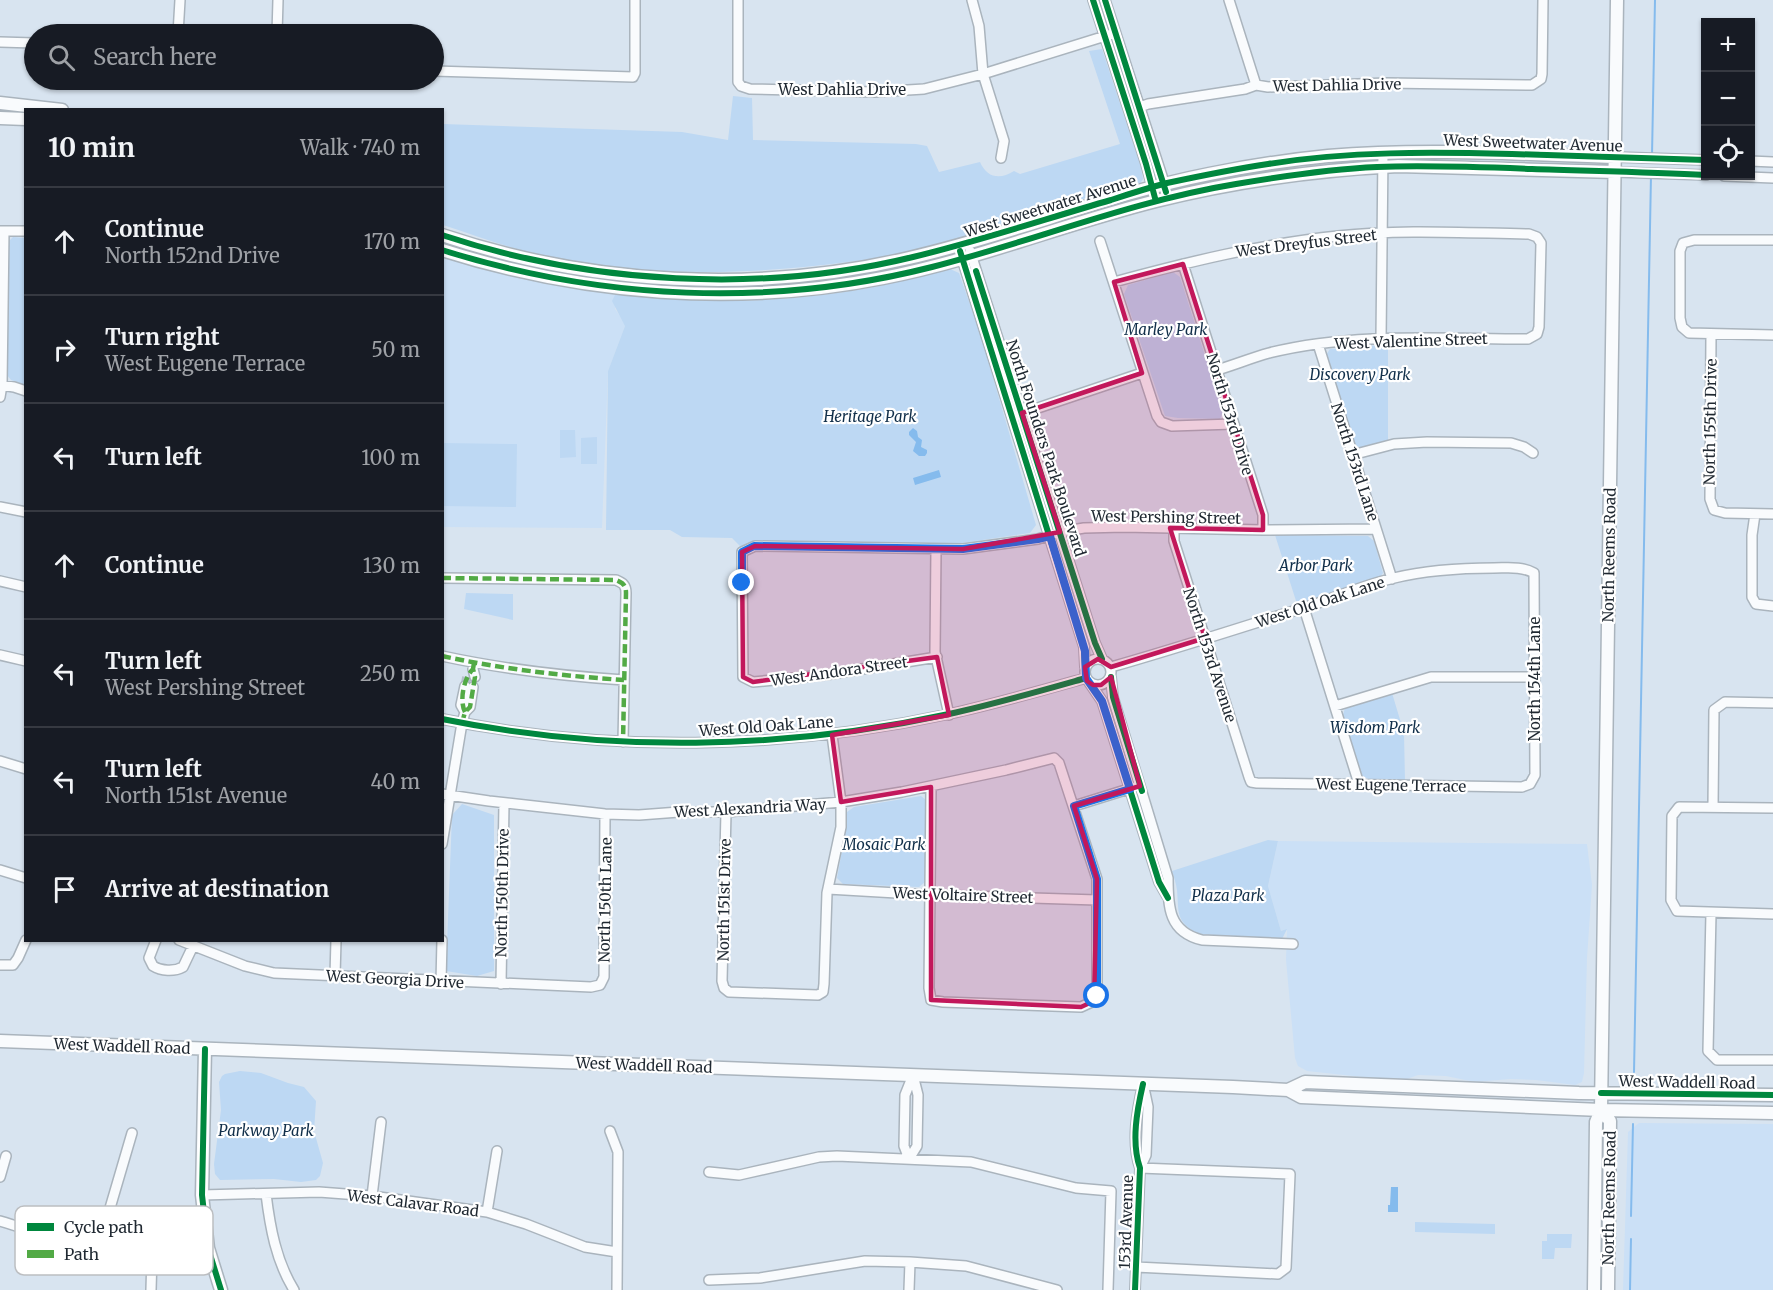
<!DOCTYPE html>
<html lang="en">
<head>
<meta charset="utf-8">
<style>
  :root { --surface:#171b24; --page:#20242c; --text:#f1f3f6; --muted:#9ea1a6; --line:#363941 }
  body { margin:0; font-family:Merriweather,serif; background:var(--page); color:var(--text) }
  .controls { position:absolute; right:18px; top:18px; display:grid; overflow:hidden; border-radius:0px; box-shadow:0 2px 4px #0004 }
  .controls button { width:54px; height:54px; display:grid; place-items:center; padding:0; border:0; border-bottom:2px solid var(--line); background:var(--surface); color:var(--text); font:30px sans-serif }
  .stop { position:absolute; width:18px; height:18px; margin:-14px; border:4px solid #1a73e8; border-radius:50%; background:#fff }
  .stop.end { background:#1a73e8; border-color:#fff; box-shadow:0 2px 6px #0008 }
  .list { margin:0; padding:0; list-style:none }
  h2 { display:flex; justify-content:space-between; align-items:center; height:78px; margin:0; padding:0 24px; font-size:26px }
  h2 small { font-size:20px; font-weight:400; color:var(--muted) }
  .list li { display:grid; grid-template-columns:39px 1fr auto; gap:18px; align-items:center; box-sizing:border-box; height:108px; padding:0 24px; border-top:2px solid var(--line) }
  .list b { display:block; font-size:22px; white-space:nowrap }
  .list p { margin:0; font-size:20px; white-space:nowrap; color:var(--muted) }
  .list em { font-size:20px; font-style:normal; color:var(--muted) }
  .icon { flex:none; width:33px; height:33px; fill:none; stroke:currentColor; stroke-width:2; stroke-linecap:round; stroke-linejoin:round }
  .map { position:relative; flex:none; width:1773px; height:1290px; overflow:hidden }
  .search { position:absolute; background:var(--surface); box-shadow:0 2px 4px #0004; left:24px; top:24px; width:420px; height:66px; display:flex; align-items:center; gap:15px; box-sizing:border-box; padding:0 21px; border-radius:33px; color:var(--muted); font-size:22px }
  .panel { position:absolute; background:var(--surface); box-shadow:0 2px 4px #0004; left:24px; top:108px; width:420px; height:834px; border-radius:0px }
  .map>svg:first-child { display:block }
  .built { fill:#cbe0f6 }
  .green { fill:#bdd8f3 }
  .water { fill:#85bbed }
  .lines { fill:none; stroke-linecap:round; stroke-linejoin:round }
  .stream { stroke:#85bbed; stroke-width:2 }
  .street-tunnel { stroke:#b3beca; stroke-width:9; stroke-dasharray:9 4.5; stroke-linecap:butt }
  .street-casing { stroke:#aab4bd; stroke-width:12 }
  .secondary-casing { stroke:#aab4bd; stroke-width:15 }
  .street { stroke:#f9fbfd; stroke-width:9 }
  .secondary { stroke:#f9fbfd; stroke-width:12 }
  .quiet { stroke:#52aa45; stroke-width:4.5; stroke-dasharray:9 4.5; stroke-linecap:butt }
  .cycleway-casing { stroke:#fff; stroke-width:10 }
  .cycleway { stroke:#00873e; stroke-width:6 }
  .route { stroke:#1a73e8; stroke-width:8 }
  .marked { fill:#c2185b; fill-opacity:0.2; stroke:#c2185b; stroke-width:4.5; stroke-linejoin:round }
  .labels { text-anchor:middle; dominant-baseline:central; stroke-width:4.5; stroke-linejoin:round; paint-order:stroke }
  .street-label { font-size:15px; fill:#1f2831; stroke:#fff }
  .park-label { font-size:15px; font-style:italic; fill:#112f4a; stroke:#fff }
  .key { fill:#fff; stroke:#bcbec1; stroke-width:1.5 }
  .key-label { font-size:16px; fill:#1f2831 }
</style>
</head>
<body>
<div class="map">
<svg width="1773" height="1290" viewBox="0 0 1773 1290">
  <rect width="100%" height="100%" fill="#d8e4f0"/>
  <path class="built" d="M443,256l26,9 63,15 84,13 -1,16 10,14v3l-17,45 -6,157 -159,-1z
    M1278,841l309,3 5,41 -5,73 -3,115 -2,9 -7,3 -39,-5 -26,-1 -35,3 -29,-6 -28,-1 -11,4 -35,-1 -65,-7 -9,-5 -3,-8 -9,-98 1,-30 -6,1 -13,-45z
    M1639,1123l134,1v166h-150l5,-158z"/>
  <path class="green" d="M1102,49l39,118 2,12 -4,6c-74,22 -148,46 -222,65 -37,9 -75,13 -113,17 -92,9 -185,7 -275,-15 -30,-7 -57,-18 -86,-27v-101l239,8 46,8 5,-44 19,2 1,42 163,4 11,2 12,26 41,-10c7,16 20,18 34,9l6,3 100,-30 -31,-93z
    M13,237l12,1v147l-14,-5 -4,-5v-102l2,-32z
    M950,269l9,4 21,60 56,192 -6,8 -75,11 -200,-2 -14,5 -9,-9 -50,-1 -12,-7h-64l2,-159 17,-45 -13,-25 4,-8c83,12 170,10 253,-5 27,-5 54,-13 81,-19z
    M1173,272l7,5 43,135 -3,7 -42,-1 -13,-2 -41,-122 4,-9z
    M1381,345h7v96l-28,7 -6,-4 -28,-89 4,-6z
    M560,430h15l1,27 -16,1z
    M597,437v27h-16v-26z
    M443,443l74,1 -1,63 -73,-1z
    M1275,535l93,1 6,5 9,32 -3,4 -83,27z
    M466,593l47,1v26l-49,-11z
    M1392,693l12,40 1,48c-13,0 -33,3 -43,-6l-19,-60 2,-7z
    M921,796l5,4 -1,82 -6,5 -76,-3 -6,-6 10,-55v-11l7,-5z
    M462,804l32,11v156l-17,5 -31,-5 6,-156z
    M1268,840l10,1 -10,45 13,45 6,-2 -5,10 -84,-5c-23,-13 -19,-22 -21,-44 -1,-7 -3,-13 -5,-19z
    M240,1071l21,2 27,10 16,4 12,14 -2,30 9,32 -3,13 -4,4 -15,2 -27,-3 -54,1 -5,-6 -1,-10 7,-54 -2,-28 3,-6 3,-2z
    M1415,1222l80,2v10l-80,-2z
    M1547,1234h25l-1,14h-16l-1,11h-12v-18h5z"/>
  <path class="water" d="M913,428l4,3 1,6 4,3 -1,7 6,3v3l-2,3h-6l-6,-5 3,-9 -7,-7v-3z
    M939,470l2,7 -26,8 -2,-7z
    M1391,1187h7v25h-10v-7h2z"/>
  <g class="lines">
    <path class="stream" d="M1652,155l3,-155
      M1634,1072l17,-897
      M1631,1216l2,-92
      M1630,1290l1,-51"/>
    <path class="street-tunnel" d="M465,686l2,-11"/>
    <defs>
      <path id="street" d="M738,0v82l3,4 9,3 125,3 49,-3 59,-15 132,-41
        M972,0l7,26 4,48 21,67 -3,17
        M1093,0l53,164 10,37
        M1105,0l57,176 5,22
        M1229,0l27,85
        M178,34l2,-34
        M277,34l1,-34
        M0,42l34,1
        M434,71l199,6 2,-4v-73
        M1140,107l8,-3 97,-15 11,-4 12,2 119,-4 145,2 9,-6 1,-5 1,-74
        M1615,157l91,3
        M1750,161l23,1
        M1615,172l91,3
        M1724,176l49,2
        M0,231h26
        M1773,240h-79l-11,3 -3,8v67l2,9 7,6 84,2
        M1100,241l57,175 4,6 11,4 61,-2
        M958,246l126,401 1,20
        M970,251l125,392 7,16
        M1183,264l80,251v15
        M1114,282c74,-20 147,-38 224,-46 63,-7 128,-3 191,-2l8,3 4,6 -2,84 -2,7 -9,5c-85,0 -175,-7 -259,14 -18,5 -35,12 -52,17
        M1711,334l-1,165 4,11 11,3 48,1
        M1381,339l2,-186
        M1318,344l74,235
        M0,385l14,2 12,4
        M0,397l2,-12 2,-154
        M1017,415l125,-42
        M1352,455l42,-11 33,-2 84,1 13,4 9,6
        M0,507l26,5
        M1755,514l-3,21v62l4,7 17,2
        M936,549l-1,103 14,63
        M442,578l174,2c7,3 10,5 10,13l-3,149
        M0,581l26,6
        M1304,608l55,176
        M0,655l26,6
        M442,656c60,13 121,20 182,24
        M937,657l-112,18 -72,7 -10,-5 -1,-125 13,-6 208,3 75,-10 22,-7 24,-4 40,-1 139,3 113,-1
        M1085 672a13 13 0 1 1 26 0a13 13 0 1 1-26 0Z
        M474,663l-1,6 2,8
        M1111,667c64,-18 128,-39 192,-59 30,-9 60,-23 91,-30 33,-8 66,-10 100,-10 14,0 27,-2 40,5l1,202 -5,9 -8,3 -265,-4 -6,-1 -2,-5 -44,-139 -31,-97v-13
        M1111,677l2,20 55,181c0,30 1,54 34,62l91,4
        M1089,682l13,19 57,181 8,14
        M1335,706l96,-29h103
        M465,712l-4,-7 4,-19
        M442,719c167,34 341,31 507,-5 46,-10 91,-23 137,-36
        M0,761l26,8
        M442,794l47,7 116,13 34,1 40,-3h47l115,-10 61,-10 104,-22 48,-12 5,5 38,116v117l-3,5 -13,6 -138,-5 -12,-2 -2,-12 2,-201
        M1074,806l61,-19
        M1713,807l1,-97 11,-8 48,1
        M1773,808l-94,-1 -7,9 -1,84 6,11 96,3
        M726,812l-4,169 2,7 5,4 89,3 5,-3 1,-8 3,-91 14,-66v-25l-9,-67
        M442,844l20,-121 3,-11 5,-5 3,-20
        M0,870l26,8
        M828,889l103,6 166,5
        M1711,913l-3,138 9,9h56
        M156,940l-7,18 4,8c8,5 21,6 30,1l10,-21
        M179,940l66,26 29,7 317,14 9,-2 4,-8 1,-163
        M0,965h13l5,-7 8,-18
        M335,976l1,-36
        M441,982l1,-42
        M501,984l3,-181
        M610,1131l8,21 -1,138
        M909,1159l8,-13 1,-51 -5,-20
        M909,1159l-5,-13 1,-51 8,-20
        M1140,1168l6,-13 2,-48 -4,-19
        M709,1172l30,3 80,-18 18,-1 134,6 105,26 35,3 -3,99
        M0,1177l6,-21
        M266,1194c4,33 10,67 28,96
        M202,1195l117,-3 53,4 115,16 39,12 59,23 32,5
        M372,1196l9,-74
        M487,1212l10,-61
        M0,1221c50,15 101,35 153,35 18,0 36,-5 55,-8
        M98,1249l34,-116
        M1136,1267l142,7 8,-6 4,-94 -150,-6
        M709,1280l51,-2 105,-17 45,1 56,4 91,24
        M151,1290l1,-34
        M909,1290l1,-28
        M1135,1290l5,-122c-9,-26 -3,-58 3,-84"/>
      <path id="secondary" d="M0,103l62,7
        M0,118l26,1
        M442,235c149,50 314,59 467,23 102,-23 198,-64 300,-84 39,-8 79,-14 119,-18 95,-8 192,-2 287,1
        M442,250c142,45 295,57 441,28 93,-18 181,-54 273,-77 79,-20 162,-31 242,-35l217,6
        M0,1041l1233,46 55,3 13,7 300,13 172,3
        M205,1049l-3,146 6,53 13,42
        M1288,1090l17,-8 274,11 194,2
        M1601,1110l9,11 -2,169
        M1594,1290l2,-168 5,-12 16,-1110"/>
    </defs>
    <use href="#street" class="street-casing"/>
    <use href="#secondary" class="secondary-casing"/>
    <use href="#street" class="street"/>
    <use href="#secondary" class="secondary"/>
    <path class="quiet" d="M442,578l174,2c7,3 10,5 10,13l-3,149
      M442,656c60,13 121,20 182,24
      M465,712c-6,-12 -1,-34 8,-43
      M462,723l3,-11 5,-5 5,-30 -2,-8 1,-6"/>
    <defs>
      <path id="cycleway" d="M1093,0l53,164 9,34
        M1105,0l61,192
        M442,235c147,49 320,59 471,22 67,-16 132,-38 198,-57 18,-6 37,-12 56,-17 33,-7 67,-14 101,-19 81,-13 163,-12 244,-10 65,2 129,4 194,6
        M442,250c159,50 329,58 490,17 102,-26 200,-66 304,-83 47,-8 94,-15 141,-17 51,-2 103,0 155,2 58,2 116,3 174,6
        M960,251l124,396 1,20
        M976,271l119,372 7,16
        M1111,677l2,20 29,94
        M1089,682l13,19 57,181 9,16
        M442,719c167,34 341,31 507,-5 46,-10 91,-23 137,-36
        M205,1049l-3,146 6,53 13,42
        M1601,1093l172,2
        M1135,1290l5,-122c-9,-26 -3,-58 3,-84"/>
    </defs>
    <use href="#cycleway" class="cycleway-casing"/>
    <use href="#cycleway" class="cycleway"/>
  </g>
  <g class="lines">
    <path class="route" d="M742,583v-31l12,-6 209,3 75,-10 12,-3 35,115 1,27 16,23 28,88 -56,17 23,73v117"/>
  </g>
  <path class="marked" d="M1183,264l80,251v15l-93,-2 35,110 -94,29 -13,-8 -13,8 2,14 6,4h8l10,-8 29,109 -66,20 23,73 -3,122 -13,6 -150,-7v-213l-90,15 -9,-67 117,-20 -12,-58 -184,25 -10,-5 -1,-125 13,-6 208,3 97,-17 -38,-119 120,-40 -28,-91z"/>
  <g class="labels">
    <g class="street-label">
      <text transform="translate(1337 85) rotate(-1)">West Dahlia Drive</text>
      <text x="842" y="89">West Dahlia Drive</text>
      <text transform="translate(1533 143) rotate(2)">West Sweetwater Avenue</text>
      <text transform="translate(1050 206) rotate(-17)">West Sweetwater Avenue</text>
      <text transform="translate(1306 243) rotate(-7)">West Dreyfus Street</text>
      <text transform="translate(1411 341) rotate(-2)">West Valentine Street</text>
      <text transform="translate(1230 414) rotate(73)">North 153rd Drive</text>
      <text transform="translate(1710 422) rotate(-89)">North 155th Drive</text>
      <text transform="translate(1046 448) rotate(72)">North Founders Park Boulevard</text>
      <text transform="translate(1355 462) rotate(72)">North 153rd Lane</text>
      <text transform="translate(1166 517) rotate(1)">West Pershing Street</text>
      <text transform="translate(1609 555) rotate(-89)">North Reems Road</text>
      <text transform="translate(1320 602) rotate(-18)">West Old Oak Lane</text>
      <text transform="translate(1210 655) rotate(72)">North 153rd Avenue</text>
      <text transform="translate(839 671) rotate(-8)">West Andora Street</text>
      <text transform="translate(1534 679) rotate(-90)">North 154th Lane</text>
      <text transform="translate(766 726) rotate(-4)">West Old Oak Lane</text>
      <text transform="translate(1391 785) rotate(1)">West Eugene Terrace</text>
      <text transform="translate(750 808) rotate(-3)">West Alexandria Way</text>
      <text transform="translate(502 893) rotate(-89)">North 150th Drive</text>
      <text transform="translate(963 895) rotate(2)">West Voltaire Street</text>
      <text transform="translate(605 900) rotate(-89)">North 150th Lane</text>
      <text transform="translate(724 900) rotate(-89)">North 151st Drive</text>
      <text transform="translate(395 979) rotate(3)">West Georgia Drive</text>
      <text transform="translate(122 1046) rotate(2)">West Waddell Road</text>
      <text transform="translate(644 1065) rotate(2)">West Waddell Road</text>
      <text transform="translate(1687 1082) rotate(1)">West Waddell Road</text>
      <text transform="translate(1609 1198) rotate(-89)">North Reems Road</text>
      <text transform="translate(413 1203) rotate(7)">West Calavar Road</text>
      <text transform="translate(1126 1222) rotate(-88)">153rd Avenue</text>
    </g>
    <g class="park-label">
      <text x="1166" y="329">Marley Park</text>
      <text x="1360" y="374">Discovery Park</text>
      <text x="870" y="416">Heritage Park</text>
      <text x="1316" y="565">Arbor Park</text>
      <text x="1375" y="727">Wisdom Park</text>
      <text x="884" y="844">Mosaic Park</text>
      <text x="1228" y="895">Plaza Park</text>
      <text x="266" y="1130">Parkway Park</text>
    </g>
  </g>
  <rect x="15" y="1206" width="198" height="69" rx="9" class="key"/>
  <rect x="27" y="1223" width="27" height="8" fill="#00873e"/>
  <rect x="27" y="1250" width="27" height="8" fill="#52aa45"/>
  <g class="key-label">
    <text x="64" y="1233">Cycle path</text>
    <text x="64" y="1260">Path</text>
  </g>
</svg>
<div class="controls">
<button>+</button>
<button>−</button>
<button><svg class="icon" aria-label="locate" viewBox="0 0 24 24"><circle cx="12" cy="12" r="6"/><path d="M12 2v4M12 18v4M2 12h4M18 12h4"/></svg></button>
</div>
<div class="stop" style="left:1097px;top:996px"></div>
<div class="stop end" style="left:742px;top:583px"></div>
<div class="search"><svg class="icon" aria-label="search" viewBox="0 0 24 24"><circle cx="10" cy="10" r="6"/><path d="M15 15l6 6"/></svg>Search here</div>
<section class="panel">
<h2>10 min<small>Walk · 740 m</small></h2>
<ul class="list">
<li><svg class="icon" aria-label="ahead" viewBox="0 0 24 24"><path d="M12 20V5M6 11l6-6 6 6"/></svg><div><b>Continue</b><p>North 152nd Drive</p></div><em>170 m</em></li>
<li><svg class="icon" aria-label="right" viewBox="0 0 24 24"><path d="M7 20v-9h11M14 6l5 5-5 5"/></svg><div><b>Turn right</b><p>West Eugene Terrace</p></div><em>50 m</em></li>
<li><svg class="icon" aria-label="left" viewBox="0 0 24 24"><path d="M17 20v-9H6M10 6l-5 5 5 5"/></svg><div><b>Turn left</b></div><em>100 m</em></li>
<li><svg class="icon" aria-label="ahead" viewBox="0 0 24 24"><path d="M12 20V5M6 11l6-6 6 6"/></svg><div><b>Continue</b></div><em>130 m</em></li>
<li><svg class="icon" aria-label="left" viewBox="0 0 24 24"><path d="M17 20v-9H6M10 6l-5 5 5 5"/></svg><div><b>Turn left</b><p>West Pershing Street</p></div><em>250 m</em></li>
<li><svg class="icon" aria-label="left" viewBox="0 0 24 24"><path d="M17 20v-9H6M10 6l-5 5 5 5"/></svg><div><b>Turn left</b><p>North 151st Avenue</p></div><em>40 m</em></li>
<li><svg class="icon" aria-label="arrive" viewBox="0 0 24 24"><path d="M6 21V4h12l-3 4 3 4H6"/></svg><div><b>Arrive at destination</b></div></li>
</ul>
</section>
</div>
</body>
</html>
